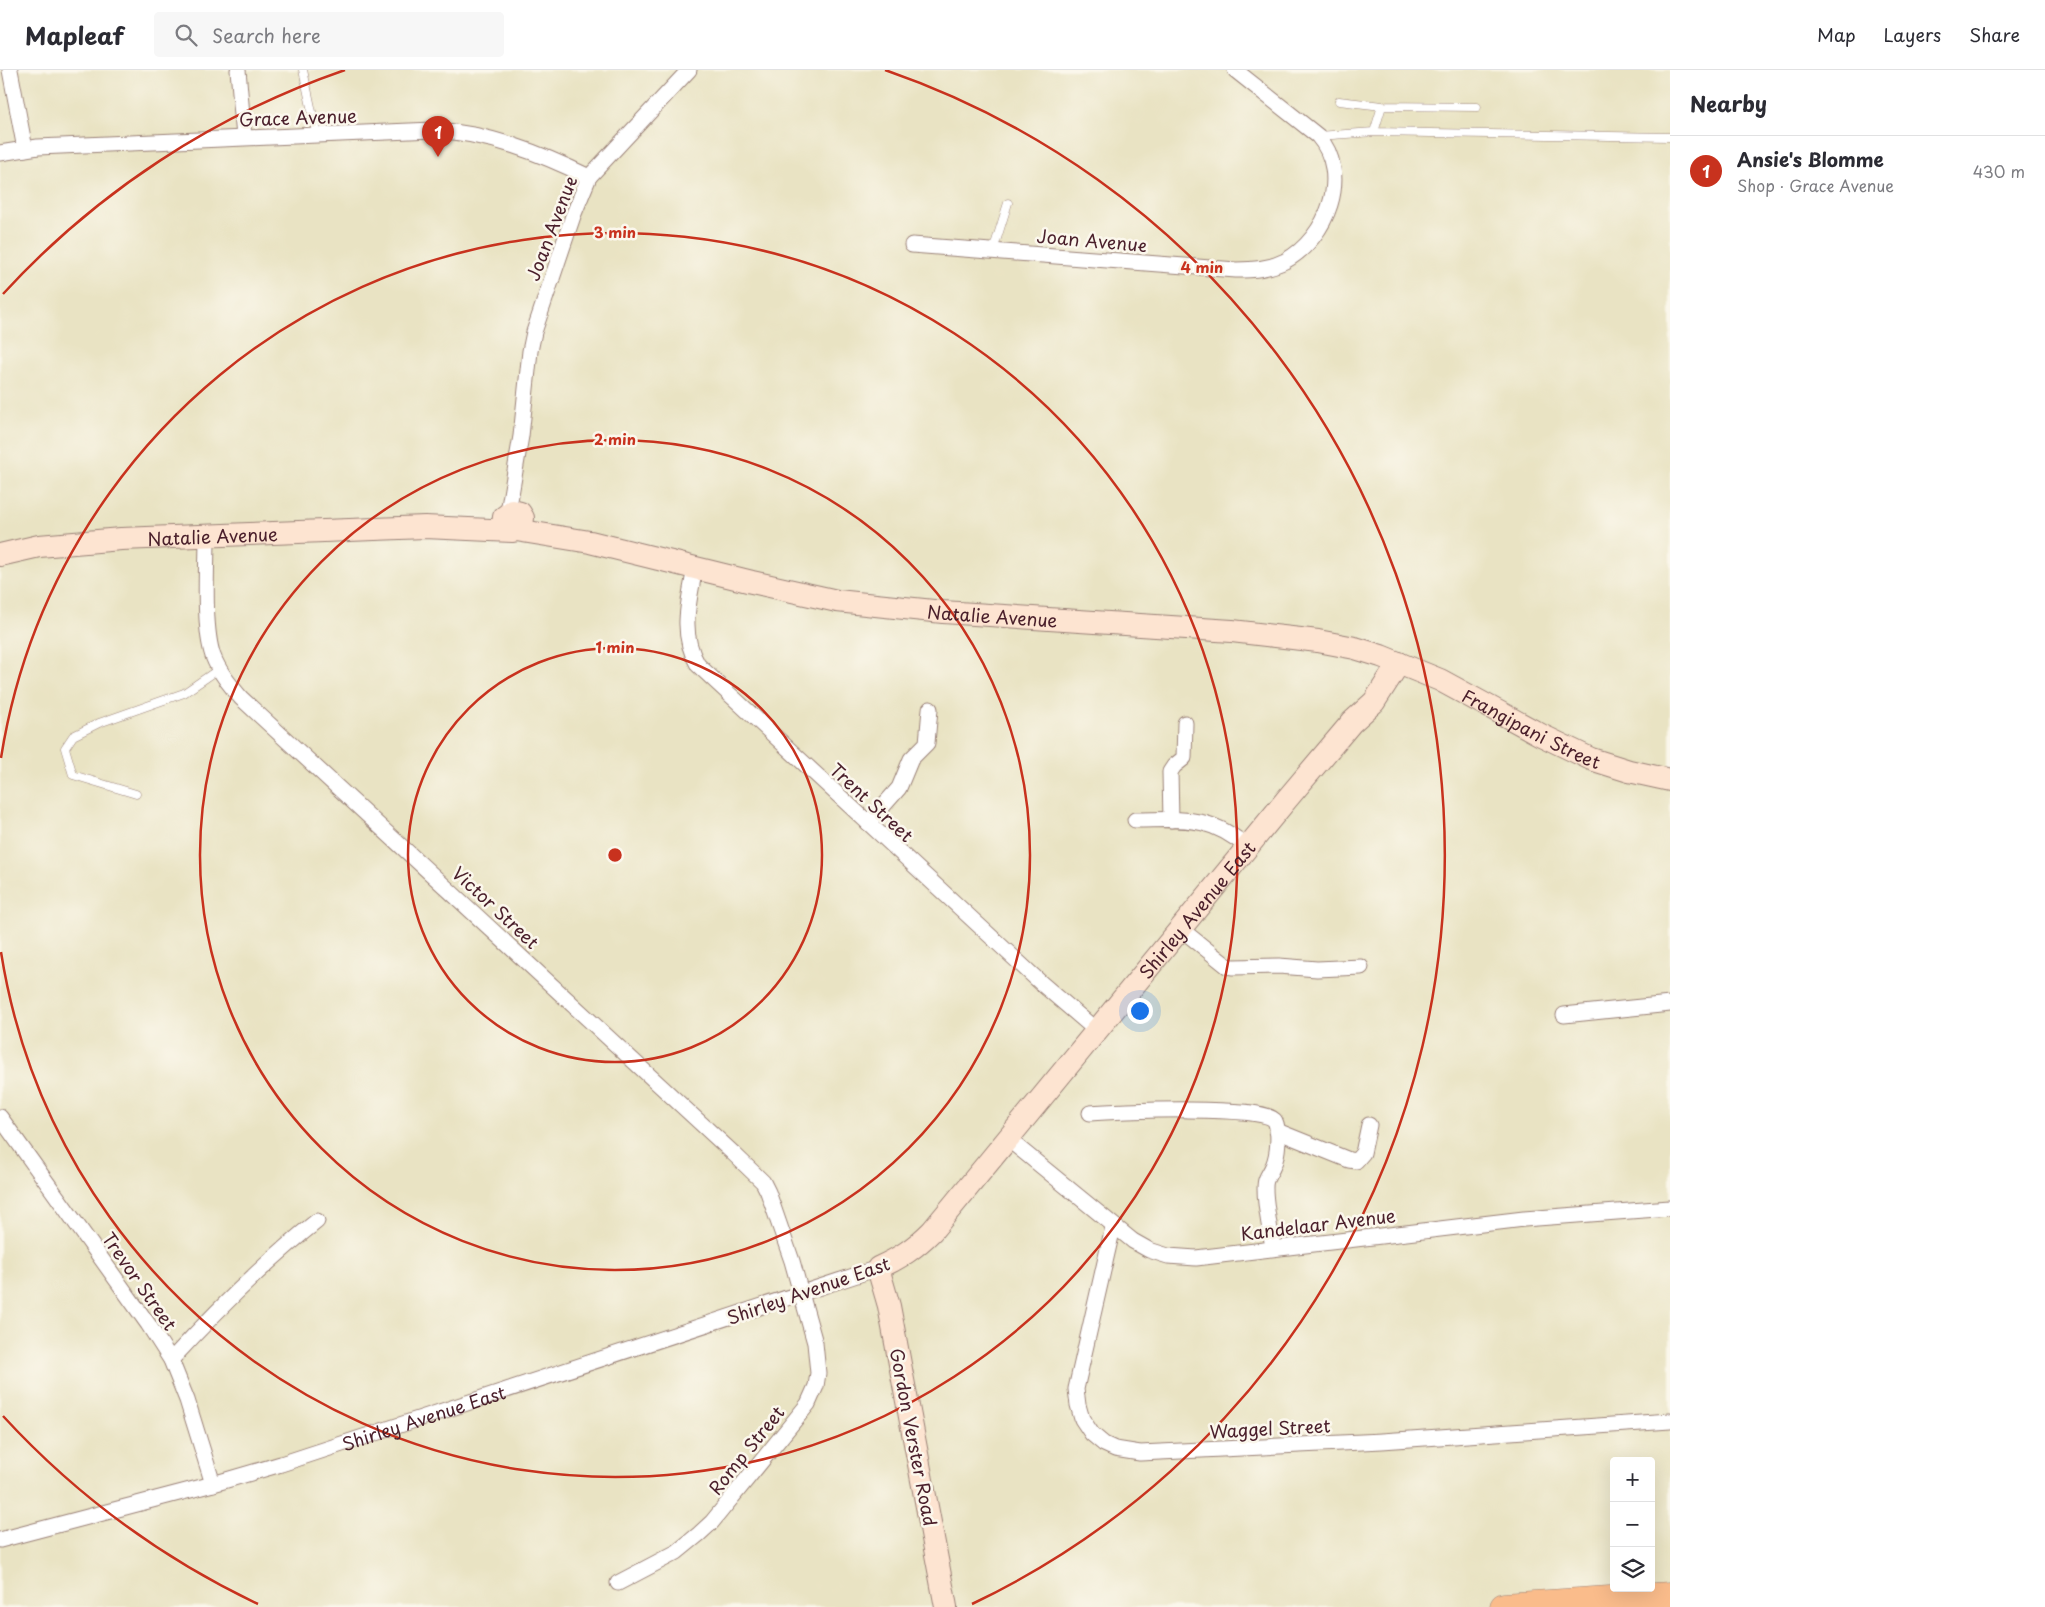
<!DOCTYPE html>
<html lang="en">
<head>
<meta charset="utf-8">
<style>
  :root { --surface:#fff; --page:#f7f7f7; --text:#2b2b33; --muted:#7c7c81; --line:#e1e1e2; --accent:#c8321e }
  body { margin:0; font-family:"Playpen Sans",sans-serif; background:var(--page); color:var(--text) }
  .controls { position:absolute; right:15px; bottom:15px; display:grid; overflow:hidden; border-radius:5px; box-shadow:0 5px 20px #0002 }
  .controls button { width:45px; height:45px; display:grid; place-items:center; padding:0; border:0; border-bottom:1px solid var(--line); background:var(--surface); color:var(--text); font:25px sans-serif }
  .you { position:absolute; left:1139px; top:940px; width:18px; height:18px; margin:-12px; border:4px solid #fff; border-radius:50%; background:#1a73e8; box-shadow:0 0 0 8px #1a73e833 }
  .badge { display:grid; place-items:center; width:32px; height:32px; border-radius:50%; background:var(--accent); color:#fff; font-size:16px; font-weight:700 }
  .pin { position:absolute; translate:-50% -41px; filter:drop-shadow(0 1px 2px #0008) }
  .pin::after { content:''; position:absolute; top:26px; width:18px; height:15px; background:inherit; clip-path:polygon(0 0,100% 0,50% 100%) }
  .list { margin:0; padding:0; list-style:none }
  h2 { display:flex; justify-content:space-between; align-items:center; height:65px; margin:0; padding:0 20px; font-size:21px }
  h2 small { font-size:16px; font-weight:400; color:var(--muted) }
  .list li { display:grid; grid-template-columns:32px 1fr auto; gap:15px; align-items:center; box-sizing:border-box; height:70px; padding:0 20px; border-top:1px solid var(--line) }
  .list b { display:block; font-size:19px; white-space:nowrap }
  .list p { margin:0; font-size:16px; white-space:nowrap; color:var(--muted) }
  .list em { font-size:16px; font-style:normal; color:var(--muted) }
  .icon { flex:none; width:28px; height:28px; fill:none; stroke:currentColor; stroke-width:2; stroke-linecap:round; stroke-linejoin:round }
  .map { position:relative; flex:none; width:1670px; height:1537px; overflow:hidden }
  header { display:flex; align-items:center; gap:30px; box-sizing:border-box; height:70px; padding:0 25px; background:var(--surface); border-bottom:1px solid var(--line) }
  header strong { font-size:24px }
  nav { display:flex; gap:28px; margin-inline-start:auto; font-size:18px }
  .search { width:350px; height:45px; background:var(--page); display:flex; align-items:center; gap:12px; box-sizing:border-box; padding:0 18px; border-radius:5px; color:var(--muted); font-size:19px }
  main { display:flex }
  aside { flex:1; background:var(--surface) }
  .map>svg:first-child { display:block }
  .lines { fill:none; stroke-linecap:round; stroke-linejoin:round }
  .lane-casing { stroke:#9a8177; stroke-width:9 }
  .street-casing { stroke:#9a8177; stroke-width:17 }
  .secondary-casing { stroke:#9a8177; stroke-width:24 }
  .highway-casing { stroke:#9a8177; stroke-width:29 }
  .lane { stroke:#fff; stroke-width:8 }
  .street { stroke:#fff; stroke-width:15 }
  .secondary { stroke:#fde4d1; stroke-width:22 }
  .highway { stroke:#fabc8b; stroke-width:28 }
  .ring { fill:none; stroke:#c8321e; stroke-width:2.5 }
  .labels { text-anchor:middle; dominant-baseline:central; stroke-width:5; stroke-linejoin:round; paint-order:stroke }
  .street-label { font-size:18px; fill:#4a1f2b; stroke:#fbf7ec }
  .centre { fill:#c8321e; stroke:#fbf7ec; stroke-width:2.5 }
  .ring-label { font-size:15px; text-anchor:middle; font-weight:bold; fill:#c8321e; stroke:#fbf7ec; stroke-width:5; stroke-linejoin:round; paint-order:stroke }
</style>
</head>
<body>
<header>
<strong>Mapleaf</strong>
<div class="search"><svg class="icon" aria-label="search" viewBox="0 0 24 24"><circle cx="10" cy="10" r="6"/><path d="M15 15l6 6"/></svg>Search here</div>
<nav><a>Map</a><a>Layers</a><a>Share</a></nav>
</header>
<main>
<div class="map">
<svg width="1670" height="1537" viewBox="0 0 1670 1537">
  <rect width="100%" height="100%" fill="#fbf7ec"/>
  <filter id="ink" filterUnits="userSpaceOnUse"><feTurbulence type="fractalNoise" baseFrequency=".02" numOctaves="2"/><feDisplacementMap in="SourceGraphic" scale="10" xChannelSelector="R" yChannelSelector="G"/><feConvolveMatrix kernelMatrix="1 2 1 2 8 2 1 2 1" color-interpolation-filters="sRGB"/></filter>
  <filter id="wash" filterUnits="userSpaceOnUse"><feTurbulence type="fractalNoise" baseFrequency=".0096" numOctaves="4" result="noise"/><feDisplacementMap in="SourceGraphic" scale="20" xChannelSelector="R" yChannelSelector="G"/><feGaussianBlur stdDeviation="1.12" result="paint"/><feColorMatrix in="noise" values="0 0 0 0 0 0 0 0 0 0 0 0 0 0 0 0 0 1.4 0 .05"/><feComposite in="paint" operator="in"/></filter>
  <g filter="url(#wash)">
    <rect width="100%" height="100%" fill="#e9e3c3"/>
  </g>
  <g filter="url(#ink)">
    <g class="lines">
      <defs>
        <path id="lane" d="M303,0l14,65
          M1339,31l43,5
          M1374,62l8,-26 95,1
          M1318,66l56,-4 296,5
          M993,181l15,-48
          M136,724l-63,-19 -8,-27 8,-12 26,-13 85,-30 35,-24"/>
        <g id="street">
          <path d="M10,0l15,79"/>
          <path d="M238,0l6,67"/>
          <path d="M0,83l38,-6 395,-17c56,3 107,23 156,47"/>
          <path d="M912,175l324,25c17,0 33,-1 49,-9 42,-23 67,-86 33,-125l-83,-66"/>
          <path d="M508,442l13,-76 9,-85 4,-19 39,-116 16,-39 100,-107"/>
          <path d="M207,466c0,32 -4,91 6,120 6,16 17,29 28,42l492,455 30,29 5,10 24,69 23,82 3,30 -2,13 -8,18 -96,118 -13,12 -22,18 -59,31"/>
          <path d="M695,498c-6,34 -16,65 3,97l343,318 56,48"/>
          <path d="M1135,750c47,0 75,-6 113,28"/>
          <path d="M1171,750l-1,-48 4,-6 10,-8 1,-35"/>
          <path d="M868,753l31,-35 12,-29 16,-16 3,-34"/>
          <path d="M1181,859l46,37 6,1 46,-1 38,3 44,-2"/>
          <path d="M1564,945l106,-11"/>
          <path d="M1090,1043c24,-2 176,-9 185,8 5,11 3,34 -2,45 -2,5 -5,9 -7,14 -4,12 5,53 7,68"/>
          <path d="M0,1047l148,207 23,36 16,40 26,84"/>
          <path d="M1277,1061l72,29 7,1 7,-8 6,-28"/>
          <path d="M1008,1069l125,102 16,9 19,6 28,2 328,-39 146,-11"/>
          <path d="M1113,1157l-37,162 2,16 4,14 10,15 12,10 11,5 25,4 242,-12 288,-20"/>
          <path d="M171,1290c46,-50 93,-97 146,-139"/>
          <path id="s1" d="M0,1470l213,-56 68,-20 597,-196"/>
        </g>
        <g id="secondary">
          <path id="s2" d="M516,460l74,12 162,40 85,19 106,11 289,19 86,10 37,7 26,8 59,24 101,55 50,24 38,12 41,9"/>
          <path id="s3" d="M0,485l39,-9 82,-7 304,-12 87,4 4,-1 6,-4 1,-8 -3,-5 -8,-2 -8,6 -1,7 5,6"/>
          <path id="s4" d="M946,1537l-57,-301 -11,-38c22,-10 37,-20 54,-37l355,-432 65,-77 22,-20 25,-39"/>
        </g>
        <path id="highway" d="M1504,1537l166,-11"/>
      </defs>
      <use href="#lane" class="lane-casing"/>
      <use href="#street" class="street-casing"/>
      <use href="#secondary" class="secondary-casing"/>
      <use href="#highway" class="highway-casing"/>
      <use href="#lane" class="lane"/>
      <use href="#street" class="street"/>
      <use href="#secondary" class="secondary"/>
      <use href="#highway" class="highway"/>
    </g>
  </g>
  <g class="ring">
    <circle cx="615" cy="785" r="207"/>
    <circle cx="615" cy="785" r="415"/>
    <path d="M1 688A622 622 0 1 1 1 882"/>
    <path d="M258 1534A830 830 0 0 1 3 1346M3 224A830 830 0 0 1 345 0M885 0A830 830 0 0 1 972 1534"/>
  </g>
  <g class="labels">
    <g class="street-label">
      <text transform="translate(298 47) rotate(-2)">Grace Avenue</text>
      <text transform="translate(551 158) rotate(-69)">Joan Avenue</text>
      <text transform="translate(1092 170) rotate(5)">Joan Avenue</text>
      <text stroke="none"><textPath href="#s3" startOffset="214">Natalie Avenue</textPath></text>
      <text stroke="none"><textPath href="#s2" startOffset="485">Natalie Avenue</textPath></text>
      <text stroke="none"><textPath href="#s2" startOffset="1044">Frangipani Street</textPath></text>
      <text transform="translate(872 732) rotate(43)">Trent Street</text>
      <text transform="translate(496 837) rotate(43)">Victor Street</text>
      <text stroke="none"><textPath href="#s4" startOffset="828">Shirley Avenue East</textPath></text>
      <text transform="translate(1318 1154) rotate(-7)">Kandelaar Avenue</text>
      <text transform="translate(140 1211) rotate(55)">Trevor Street</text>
      <text transform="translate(808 1220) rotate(-19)">Shirley Avenue East</text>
      <text stroke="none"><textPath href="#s1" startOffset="441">Shirley Avenue East</textPath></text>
      <text transform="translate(1270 1358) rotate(-3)">Waggel Street</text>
      <text transform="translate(914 1367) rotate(79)">Gordon Verster Road</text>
      <text transform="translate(746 1380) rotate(-51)">Romp Street</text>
    </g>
  </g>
  <circle cx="615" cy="785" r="8" class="centre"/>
  <g class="ring-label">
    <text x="615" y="168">3 min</text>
    <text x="1202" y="203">4 min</text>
    <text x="615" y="375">2 min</text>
    <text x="615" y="583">1 min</text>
  </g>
</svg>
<div class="controls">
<button>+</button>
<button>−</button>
<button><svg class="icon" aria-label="layers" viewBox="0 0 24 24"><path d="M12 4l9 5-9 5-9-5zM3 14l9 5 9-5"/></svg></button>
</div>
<div class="you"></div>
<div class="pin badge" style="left:438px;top:87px">1</div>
</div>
<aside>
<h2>Nearby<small></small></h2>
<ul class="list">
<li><span class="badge">1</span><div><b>Ansie's Blomme</b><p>Shop · Grace Avenue</p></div><em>430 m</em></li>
</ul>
</aside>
</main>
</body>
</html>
